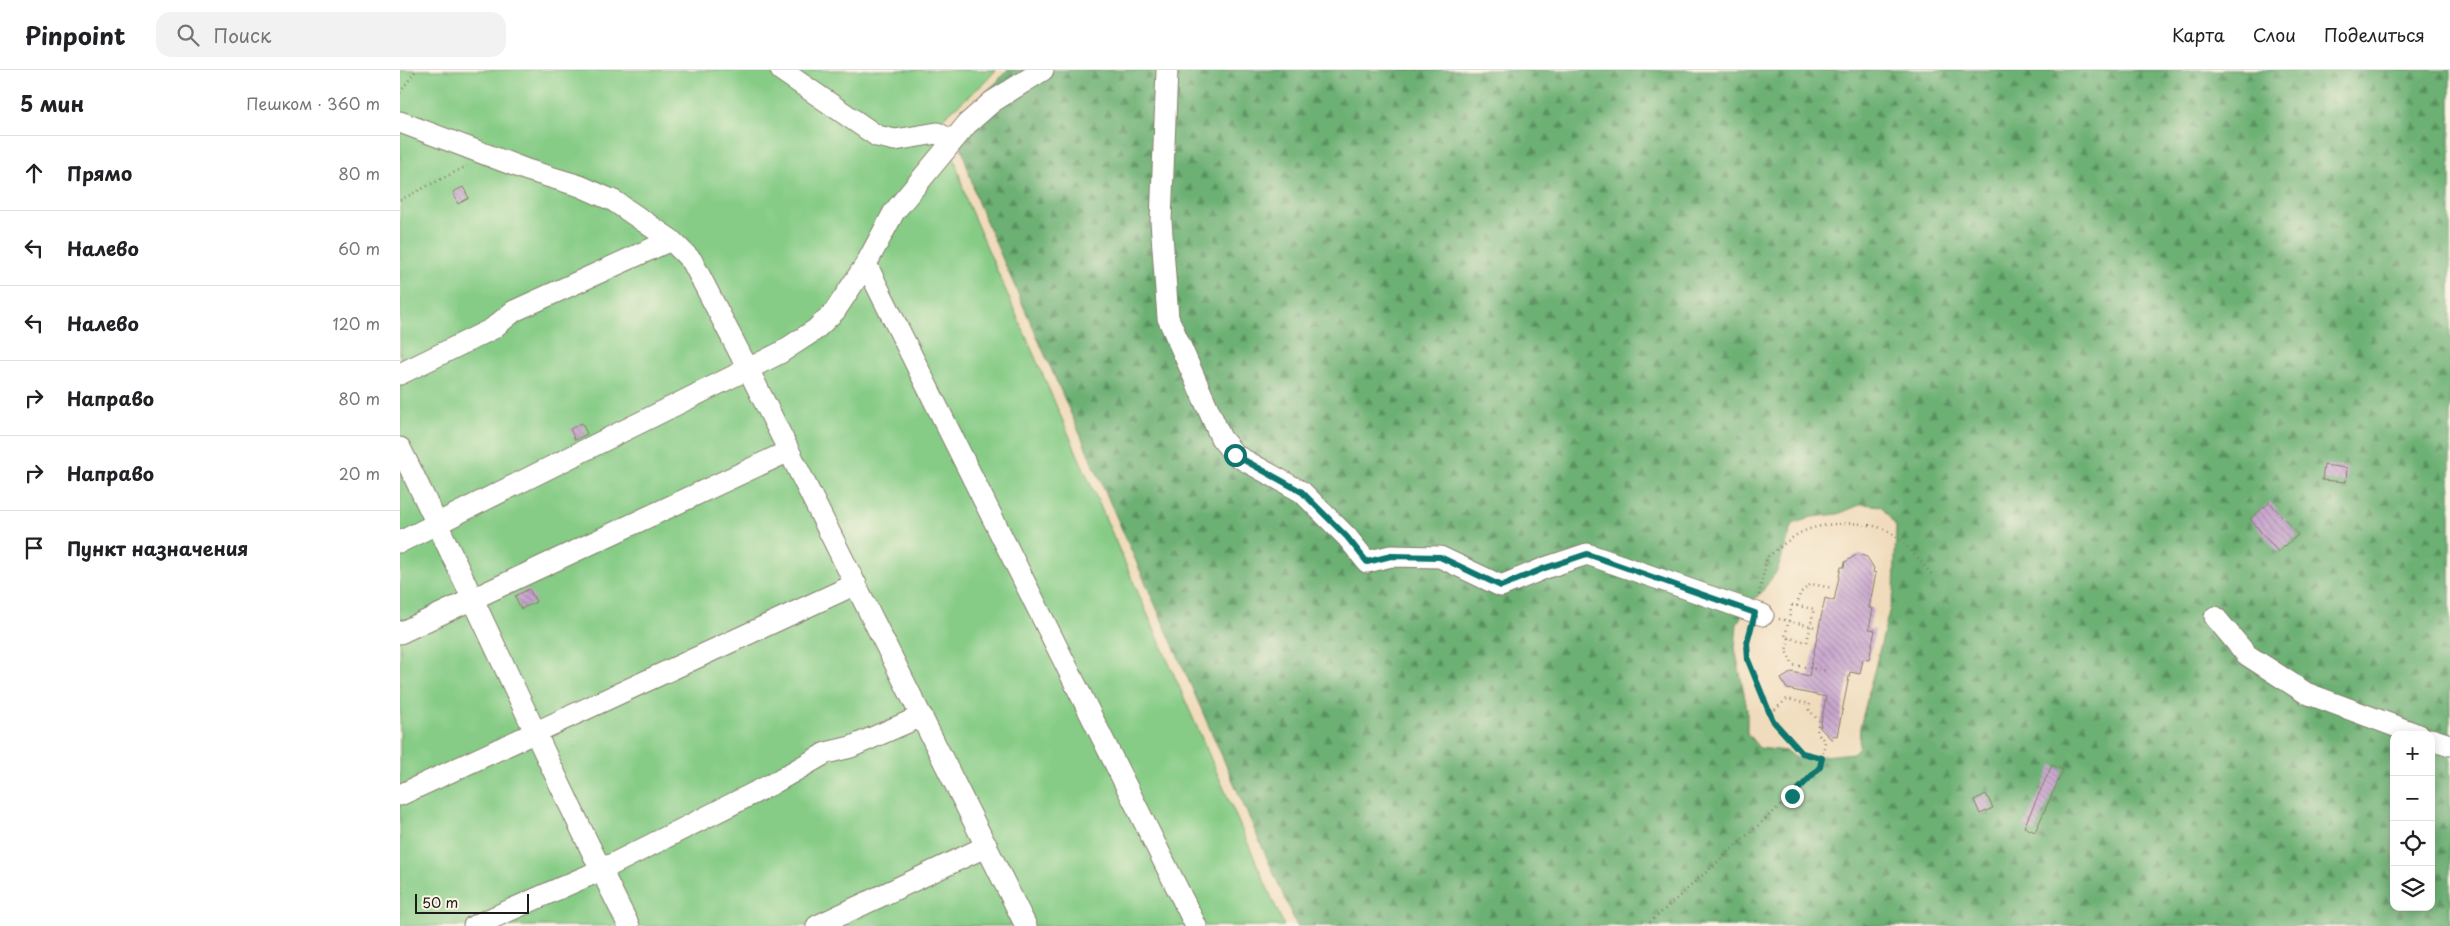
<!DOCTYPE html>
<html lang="ru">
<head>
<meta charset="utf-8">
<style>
  :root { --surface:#fff; --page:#f2f2f2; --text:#202124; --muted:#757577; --line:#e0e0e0 }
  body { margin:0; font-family:"Playpen Sans",sans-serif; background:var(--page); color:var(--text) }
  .controls { position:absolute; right:15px; bottom:15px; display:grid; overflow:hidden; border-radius:10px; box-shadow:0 2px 12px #0003 }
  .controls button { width:45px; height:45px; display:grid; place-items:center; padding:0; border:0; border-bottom:1px solid var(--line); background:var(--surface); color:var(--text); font:25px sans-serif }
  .scale { position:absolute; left:15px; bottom:12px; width:114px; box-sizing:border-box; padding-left:5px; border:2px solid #1c1c1c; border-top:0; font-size:14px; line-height:18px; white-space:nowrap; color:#1c1c1c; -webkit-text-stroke:4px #fcf5e5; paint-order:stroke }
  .stop { position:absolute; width:15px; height:15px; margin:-11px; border:4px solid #0f766e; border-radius:50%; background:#fff }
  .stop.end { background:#0f766e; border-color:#fff; box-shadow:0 1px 5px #0008 }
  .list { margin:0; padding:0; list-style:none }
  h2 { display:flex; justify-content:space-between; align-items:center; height:65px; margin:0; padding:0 20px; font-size:21px }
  h2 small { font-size:16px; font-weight:400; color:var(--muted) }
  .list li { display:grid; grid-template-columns:32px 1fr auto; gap:15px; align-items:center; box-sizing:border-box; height:75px; padding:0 20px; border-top:1px solid var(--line) }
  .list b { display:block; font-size:19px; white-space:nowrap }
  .list em { font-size:16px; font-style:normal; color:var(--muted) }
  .icon { flex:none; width:28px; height:28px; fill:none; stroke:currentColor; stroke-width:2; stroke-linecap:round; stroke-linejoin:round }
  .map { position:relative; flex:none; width:2050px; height:856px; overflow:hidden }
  header { display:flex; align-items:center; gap:30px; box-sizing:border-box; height:70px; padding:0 25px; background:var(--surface); border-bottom:1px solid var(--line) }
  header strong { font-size:24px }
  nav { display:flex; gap:28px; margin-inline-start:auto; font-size:18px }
  .search { width:350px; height:45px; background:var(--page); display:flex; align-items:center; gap:12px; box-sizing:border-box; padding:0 18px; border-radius:15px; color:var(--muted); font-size:19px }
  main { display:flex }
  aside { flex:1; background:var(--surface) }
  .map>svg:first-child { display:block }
  .forest { fill:url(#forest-firs); stroke:#446648; fill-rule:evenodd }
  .green { fill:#86cc86; stroke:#517451 }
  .building { fill:url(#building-back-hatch) }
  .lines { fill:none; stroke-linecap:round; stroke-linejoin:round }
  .minor-casing { stroke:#867c6c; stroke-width:23 }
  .path { stroke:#867c6c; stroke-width:2.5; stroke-dasharray:1 4; stroke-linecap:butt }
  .minor { stroke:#fff; stroke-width:21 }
  .route { stroke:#0f766e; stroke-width:6 }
</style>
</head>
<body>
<header>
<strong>Pinpoint</strong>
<div class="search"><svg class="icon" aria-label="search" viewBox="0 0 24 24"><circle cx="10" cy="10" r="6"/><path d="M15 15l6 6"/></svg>Поиск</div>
<nav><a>Карта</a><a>Слои</a><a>Поделиться</a></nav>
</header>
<main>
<aside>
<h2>5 мин<small>Пешком · 360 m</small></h2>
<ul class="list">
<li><svg class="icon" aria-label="ahead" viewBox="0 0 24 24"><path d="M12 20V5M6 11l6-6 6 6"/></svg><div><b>Прямо</b></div><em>80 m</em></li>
<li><svg class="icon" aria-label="left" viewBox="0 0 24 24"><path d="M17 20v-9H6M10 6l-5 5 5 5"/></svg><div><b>Налево</b></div><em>60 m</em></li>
<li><svg class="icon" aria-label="left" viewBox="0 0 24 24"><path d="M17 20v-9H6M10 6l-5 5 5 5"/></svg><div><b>Налево</b></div><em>120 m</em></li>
<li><svg class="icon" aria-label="right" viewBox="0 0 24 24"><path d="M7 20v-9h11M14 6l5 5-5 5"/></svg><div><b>Направо</b></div><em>80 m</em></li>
<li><svg class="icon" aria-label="right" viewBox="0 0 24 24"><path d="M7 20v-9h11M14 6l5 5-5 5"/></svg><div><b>Направо</b></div><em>20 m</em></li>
<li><svg class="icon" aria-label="arrive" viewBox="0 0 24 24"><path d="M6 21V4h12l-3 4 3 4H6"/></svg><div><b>Пункт назначения</b></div></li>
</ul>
</aside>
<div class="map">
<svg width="2050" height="856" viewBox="0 0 2050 856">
  <defs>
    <pattern id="forest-firs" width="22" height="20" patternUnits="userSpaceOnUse" patternTransform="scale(1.25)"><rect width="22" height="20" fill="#6cb073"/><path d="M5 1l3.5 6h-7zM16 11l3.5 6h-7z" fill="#588e5e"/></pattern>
    <pattern id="building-back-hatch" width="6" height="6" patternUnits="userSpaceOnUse" patternTransform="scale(1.25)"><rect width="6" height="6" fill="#c7a4cd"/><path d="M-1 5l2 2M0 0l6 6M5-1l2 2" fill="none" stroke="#a185a6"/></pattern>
  </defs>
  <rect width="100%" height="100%" fill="#fcf5e5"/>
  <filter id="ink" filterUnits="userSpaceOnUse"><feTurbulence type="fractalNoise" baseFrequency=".02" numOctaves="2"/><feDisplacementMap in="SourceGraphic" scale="10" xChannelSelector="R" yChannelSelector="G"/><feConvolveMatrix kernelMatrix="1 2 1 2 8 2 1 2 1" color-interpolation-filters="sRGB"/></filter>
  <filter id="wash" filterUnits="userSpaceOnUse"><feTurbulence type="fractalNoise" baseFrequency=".0096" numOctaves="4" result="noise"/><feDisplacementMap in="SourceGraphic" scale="20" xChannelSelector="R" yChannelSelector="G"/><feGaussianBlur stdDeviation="1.12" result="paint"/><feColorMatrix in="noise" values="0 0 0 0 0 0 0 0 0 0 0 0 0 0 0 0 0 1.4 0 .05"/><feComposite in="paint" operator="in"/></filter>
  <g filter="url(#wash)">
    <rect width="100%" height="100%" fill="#f0dcbc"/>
    <path class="forest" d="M607,0h1443v856h-1153l-319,-723 -24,-81 43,-40zM1462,434l19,2 15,20 -2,66 -34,135 -1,20 -6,6 -55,6 -12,-8 -27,-3 -12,-15v-24l-12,-61 2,-24 10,-19 13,-11 17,-23 16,-47 19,-7 26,-3zM1994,665h37v172h-37z"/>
    <path class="green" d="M0,0h596l-12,13 -41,35 24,84 317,724h-884z"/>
    <g id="blocks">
      <path class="building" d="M63,117l6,11 -11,6 -5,-12z
        M182,353l5,11 -12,6 -5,-11z
        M1924,395l23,3 -1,14 -24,-2z
        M1870,432l28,33 -20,17 -28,-33z
        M1458,484l9,3 7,11 -1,4 3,1 -7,35h4l-4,21 6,1 -6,30 -6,-1 -3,15 -10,-2 -13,64 -4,-1 -1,5 -12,-12 6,-31 -39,-8 -6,-10 11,-7 17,4 16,-78 9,3 7,-34h3l1,-5z
        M129,519l7,13 -15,7 -6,-13z
        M1652,695l11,5 -28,62 -11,-5z
        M1586,724l7,14 -13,6 -6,-14z"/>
    </g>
  </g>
  <g filter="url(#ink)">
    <use href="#blocks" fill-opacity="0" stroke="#867c6c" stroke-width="1"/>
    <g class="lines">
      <defs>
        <path id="minor" d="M381,0l96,66 18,4 42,-7 16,8
          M767,0l-6,151 7,97 53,120 14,17 67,37 45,45 20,25 24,-6 49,1 61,29 44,-18 42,-14 176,61
          M0,52l127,48 53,16 34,15 57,39 21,21 56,108 278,557
          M466,194l330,662
          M0,304l92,-45 22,-18 157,-71
          M0,378c79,158 149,321 229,478
          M0,472l380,-189 35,-23 20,-19 31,-47 28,-52 73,-88 25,-22 51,-32
          M1815,547l32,38 59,38 113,42
          M0,563l389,-182
          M2031,669l19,6
          M0,725l456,-211
          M74,856l127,-56 171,-86 54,-31 25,-6 71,-31
          M417,856l170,-80"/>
      </defs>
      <use href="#minor" class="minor-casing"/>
      <path class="path" d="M0,23l16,-23
        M0,130l67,-34
        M1359,525l8,-38c14,-10 29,-25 46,-29 21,-6 53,-7 73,2 14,6 37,34 47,46
        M1392,535l22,4 -7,33 -22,-5z
        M1397,536l3,-13 11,-9 22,4
        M1379,549l37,8
        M1351,559l-4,14 1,17 26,62 28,31 20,5
        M1389,568l-3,13 7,14 35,6
        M1246,856l145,-130 29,-29 5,-25 -8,-10 2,-11 -10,-11 1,-6 -23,-5 -17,15"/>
      <use href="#minor" class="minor"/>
    </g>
  </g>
  <g class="lines" filter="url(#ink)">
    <path class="route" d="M835,385l67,37 45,45 20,25 24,-6 49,1 61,29 44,-18 42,-14 168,59 -8,30 1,17 22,54 4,8 28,31 20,5 -2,9 -28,29"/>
  </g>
</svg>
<div class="controls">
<button>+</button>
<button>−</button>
<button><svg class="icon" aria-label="locate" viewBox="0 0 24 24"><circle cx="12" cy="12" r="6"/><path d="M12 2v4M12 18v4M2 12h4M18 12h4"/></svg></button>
<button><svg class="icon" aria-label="layers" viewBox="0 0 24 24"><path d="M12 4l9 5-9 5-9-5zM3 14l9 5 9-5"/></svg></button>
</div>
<div class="scale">50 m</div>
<div class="stop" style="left:835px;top:385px"></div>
<div class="stop end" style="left:1392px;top:726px"></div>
</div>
</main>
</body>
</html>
